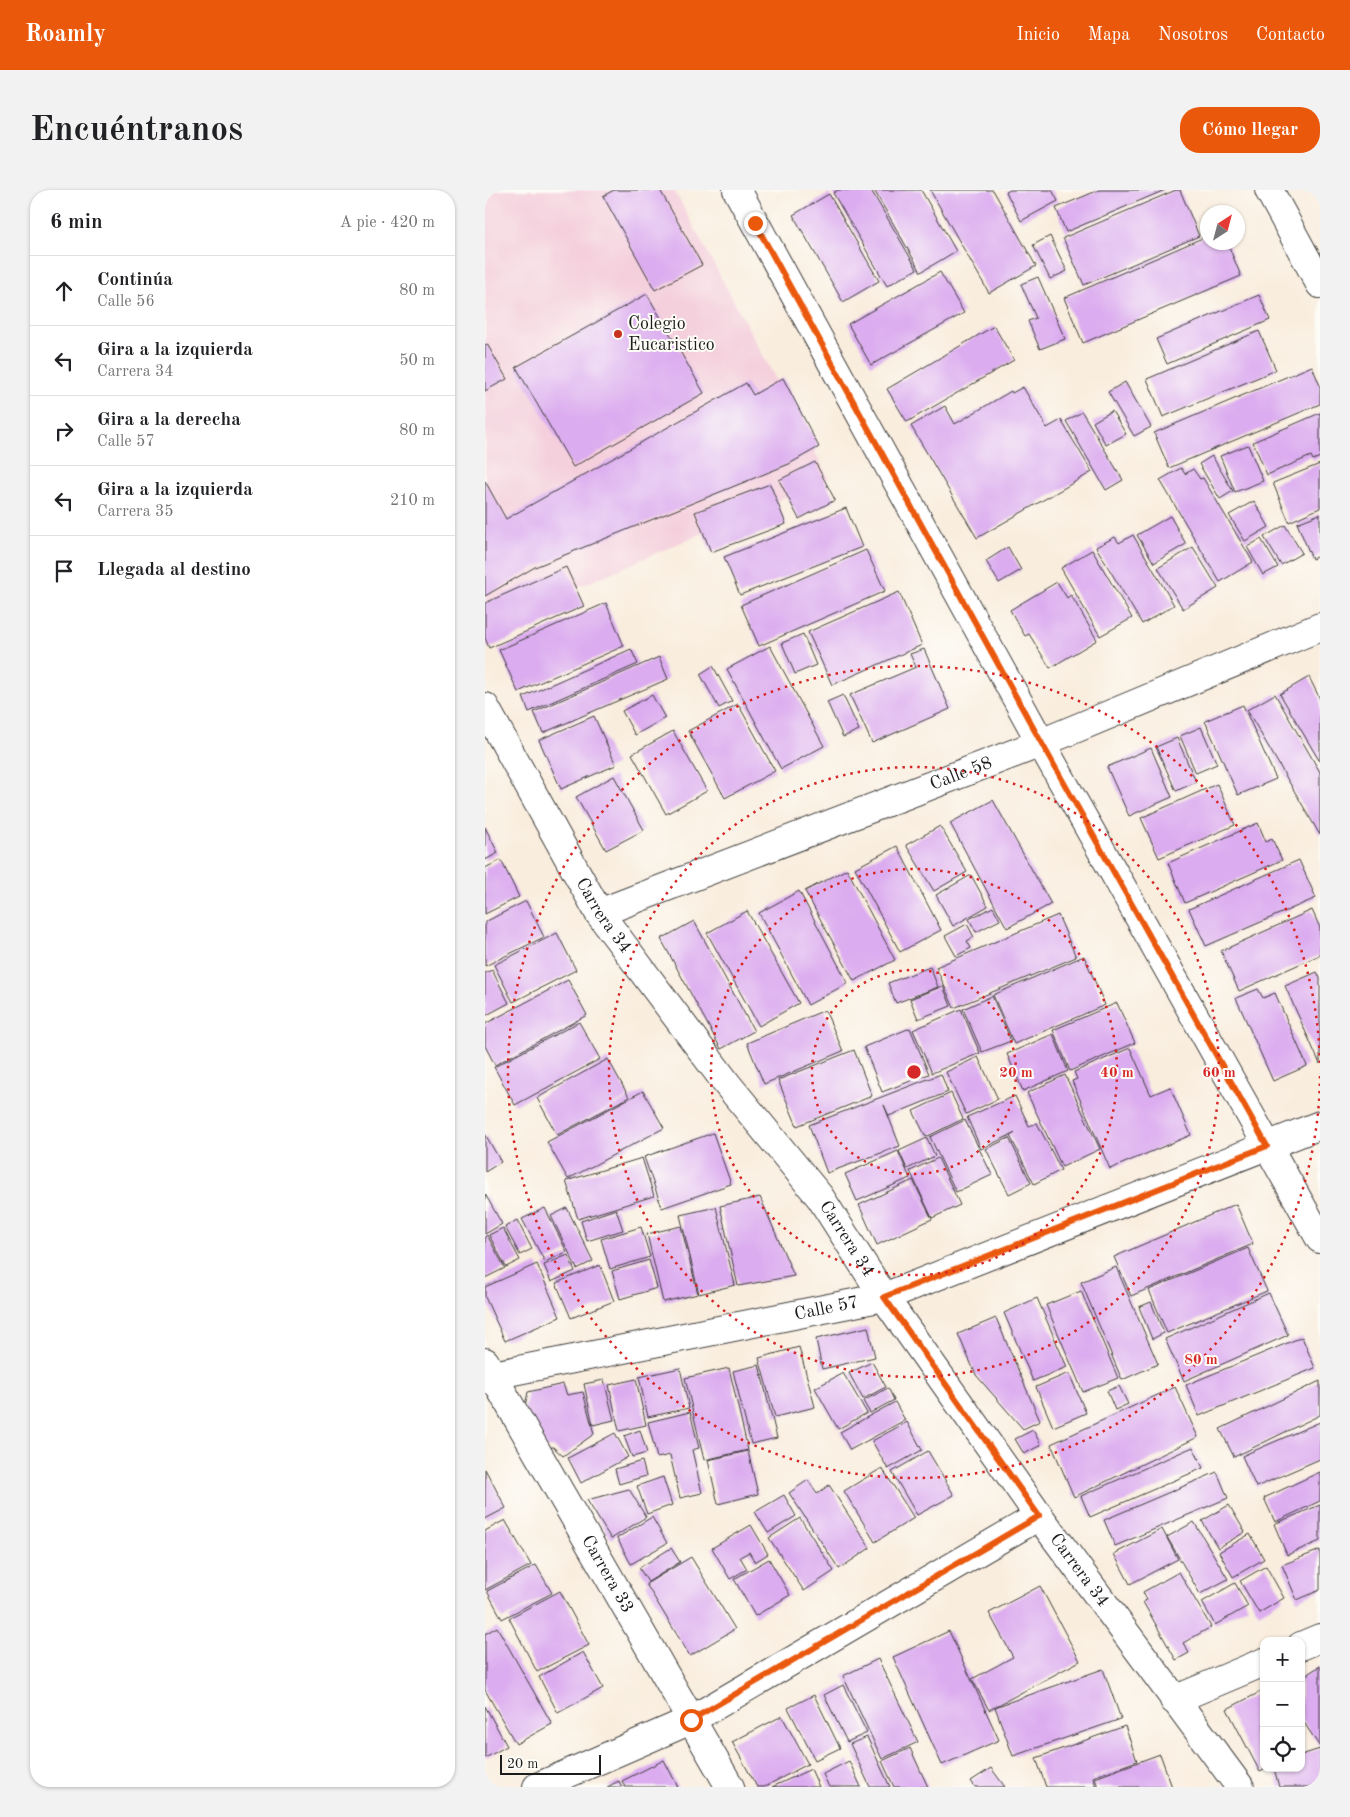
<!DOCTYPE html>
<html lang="es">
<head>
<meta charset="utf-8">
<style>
  :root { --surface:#fff; --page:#f2f2f2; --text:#202124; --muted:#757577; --line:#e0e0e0; --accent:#ea580c }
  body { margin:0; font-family:"Old Standard TT",serif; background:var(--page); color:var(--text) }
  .controls { position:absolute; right:15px; bottom:15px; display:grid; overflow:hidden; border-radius:10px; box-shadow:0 1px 4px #0004 }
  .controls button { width:45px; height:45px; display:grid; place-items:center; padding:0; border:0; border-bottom:1px solid var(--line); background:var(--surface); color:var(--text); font:25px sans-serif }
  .compass { position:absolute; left:715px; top:15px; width:45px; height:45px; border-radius:50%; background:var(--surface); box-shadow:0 1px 4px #0004; rotate:36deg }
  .scale { position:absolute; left:15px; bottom:12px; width:101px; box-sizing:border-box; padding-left:5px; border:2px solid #1c1c1c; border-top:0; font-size:14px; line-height:18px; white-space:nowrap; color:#1c1c1c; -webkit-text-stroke:4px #fdfcf7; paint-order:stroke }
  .stop { position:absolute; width:15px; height:15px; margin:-11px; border:4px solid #ea580c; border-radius:50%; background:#fff }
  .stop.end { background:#ea580c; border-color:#fff; box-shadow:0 1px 5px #0008 }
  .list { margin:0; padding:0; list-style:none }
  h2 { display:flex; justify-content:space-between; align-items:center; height:65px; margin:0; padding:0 20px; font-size:21px }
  h2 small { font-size:16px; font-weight:400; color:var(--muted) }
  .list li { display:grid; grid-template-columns:32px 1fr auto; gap:15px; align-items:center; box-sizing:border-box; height:70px; padding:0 20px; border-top:1px solid var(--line) }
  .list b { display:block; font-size:19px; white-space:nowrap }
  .list p { margin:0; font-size:16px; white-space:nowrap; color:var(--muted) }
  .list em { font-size:16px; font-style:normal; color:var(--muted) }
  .icon { flex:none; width:28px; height:28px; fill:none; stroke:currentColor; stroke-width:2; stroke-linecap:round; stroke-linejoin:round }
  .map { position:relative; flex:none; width:835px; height:1597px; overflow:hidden; border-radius:20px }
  header { display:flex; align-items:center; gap:30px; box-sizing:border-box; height:70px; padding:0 25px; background:var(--accent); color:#fff }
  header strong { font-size:24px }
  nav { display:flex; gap:28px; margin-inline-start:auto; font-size:18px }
  .intro { display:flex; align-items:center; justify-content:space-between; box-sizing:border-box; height:120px; padding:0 30px }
  h1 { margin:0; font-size:35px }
  .button { padding:12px 22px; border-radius:20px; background:var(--accent); color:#fff; font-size:18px; font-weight:700 }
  main { display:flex; gap:30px; padding:0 30px }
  aside { flex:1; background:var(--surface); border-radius:20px; box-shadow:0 1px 4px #0004 }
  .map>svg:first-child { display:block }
  .built { fill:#f4cfdc }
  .building { fill:#dbacef }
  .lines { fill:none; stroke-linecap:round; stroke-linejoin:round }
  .minor-casing { stroke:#3d3b39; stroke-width:30 }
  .tertiary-casing { stroke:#3d3b39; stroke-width:30 }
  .minor { stroke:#fff; stroke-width:28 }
  .tertiary { stroke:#fff; stroke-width:28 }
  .route { stroke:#ea580c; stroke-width:6 }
  .ring { fill:none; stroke:#d62828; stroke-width:2.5; stroke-dasharray:2.5 5 }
  .poi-dot { fill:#c8321e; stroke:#fdfcf7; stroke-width:2 }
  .labels { text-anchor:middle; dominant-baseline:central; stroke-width:4; stroke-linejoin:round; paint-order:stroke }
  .poi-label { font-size:18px; fill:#1c1c1c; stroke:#fdfcf7; text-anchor:start }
  .street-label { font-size:18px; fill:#1c1c1c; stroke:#fdfcf7 }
  .centre { fill:#d62828; stroke:#fdfcf7; stroke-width:2.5 }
  .ring-label { font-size:15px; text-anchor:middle; font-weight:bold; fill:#d62828; stroke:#fdfcf7; stroke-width:4; stroke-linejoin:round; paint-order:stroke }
</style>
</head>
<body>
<header>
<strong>Roamly</strong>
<nav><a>Inicio</a><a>Mapa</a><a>Nosotros</a><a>Contacto</a></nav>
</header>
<div class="intro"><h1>Encuéntranos</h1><a class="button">Cómo llegar</a></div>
<main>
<aside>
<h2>6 min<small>A pie · 420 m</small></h2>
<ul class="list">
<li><svg class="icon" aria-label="ahead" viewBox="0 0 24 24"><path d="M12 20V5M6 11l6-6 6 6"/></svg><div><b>Continúa</b><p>Calle 56</p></div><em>80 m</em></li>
<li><svg class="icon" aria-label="left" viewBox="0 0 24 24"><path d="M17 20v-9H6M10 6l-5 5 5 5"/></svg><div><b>Gira a la izquierda</b><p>Carrera 34</p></div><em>50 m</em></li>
<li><svg class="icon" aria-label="right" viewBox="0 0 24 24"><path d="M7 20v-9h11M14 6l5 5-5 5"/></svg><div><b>Gira a la derecha</b><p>Calle 57</p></div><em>80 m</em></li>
<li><svg class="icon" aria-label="left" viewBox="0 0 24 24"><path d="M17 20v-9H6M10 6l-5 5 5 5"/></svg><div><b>Gira a la izquierda</b><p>Carrera 35</p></div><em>210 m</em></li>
<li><svg class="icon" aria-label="arrive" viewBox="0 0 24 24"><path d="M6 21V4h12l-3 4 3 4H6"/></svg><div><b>Llegada al destino</b></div></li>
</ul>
</aside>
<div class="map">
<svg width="835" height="1597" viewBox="0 0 835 1597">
  <rect width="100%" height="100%" fill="#fdfcf7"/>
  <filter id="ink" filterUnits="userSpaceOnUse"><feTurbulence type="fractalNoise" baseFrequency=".02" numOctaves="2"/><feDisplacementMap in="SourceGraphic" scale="10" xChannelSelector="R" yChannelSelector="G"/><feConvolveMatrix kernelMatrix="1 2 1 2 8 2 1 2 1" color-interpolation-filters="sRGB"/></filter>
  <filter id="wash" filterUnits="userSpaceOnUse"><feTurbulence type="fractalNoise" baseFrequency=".0096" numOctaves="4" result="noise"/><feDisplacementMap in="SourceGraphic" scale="20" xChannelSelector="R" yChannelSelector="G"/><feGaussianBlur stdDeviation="1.12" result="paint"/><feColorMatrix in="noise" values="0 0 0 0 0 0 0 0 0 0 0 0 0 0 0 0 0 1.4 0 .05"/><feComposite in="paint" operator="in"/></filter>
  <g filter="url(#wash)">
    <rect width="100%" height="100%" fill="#f9edde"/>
    <path class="built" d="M0,0h189l155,288 -340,148 -4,-7z"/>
    <g id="blocks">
      <path class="building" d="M129,0h46l42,75 -47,25 -52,-94z
        M353,0h33l46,79 -30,17 -54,-93z
        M389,0h47l35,61 -35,21z
        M445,0h63l43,76 -47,27z
        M525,0h42l6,11 -37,20 -15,-29z
        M614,0h66l-99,42 -10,-24z
        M691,0h4l19,46 -115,49 -21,-47z
        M344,4l50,87 -36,21 -50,-87z
        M565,46l17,35 -17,8 -17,-34z
        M722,46v6h20l14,34 -158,67 -19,-45z
        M455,82l24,41 -93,52 -23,-41z
        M553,87l27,62 -25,10 -12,-28 8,-3 -15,-34z
        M162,104l57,99 -131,74 -57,-100z
        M774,105l11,25 -103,44 -11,-25z
        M509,136l20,34 -107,62 -20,-33z
        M774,141l17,39 -113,47 -16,-38z
        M2,154l20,35 -22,12v-46z
        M827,176l8,20v18l-151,64 -15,-35z
        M298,188l36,69 -30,17 -254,103 -50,29v-115l21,38 240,-136 7,12z
        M640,192l26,45 -17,9 -26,-44z
        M538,197l24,41 14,-8 31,52 -115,66 -66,-112 34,-20 10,18 56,-33 1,2z
        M627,221l14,23 -20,11 -13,-23z
        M597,222l41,68 -17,10 -40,-69z
        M835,223v44l-7,3 -2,-4 -44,19 -14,-33z
        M763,255l15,36 -28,11 -15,-36z
        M727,266l21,35 -13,8 -21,-35z
        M330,272l20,38 -36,19 -20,-39z
        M835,274v44l-31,14 -16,-39z
        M696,278l4,6 8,-5 7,10 3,-1 50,84 -33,20 -60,-102z
        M285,294l16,40 -75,28 -16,-40z
        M769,311l15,26 -24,14 -16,-26z
        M361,318l16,39 -122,48 -16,-38z
        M835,324v41l-8,4 -15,-36z
        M685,326l16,28 -32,19 -17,-28z
        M800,335l17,28 -21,12 -17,-28z
        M648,345l41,70 -32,19 -46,-77 19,-10 4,6z
        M776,349l17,28 -15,8 -16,-28z
        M523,357l13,23 -22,13 -13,-22z
        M708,357l25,41 -35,21 -25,-41z
        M381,360l19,41 -126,55 -18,-41z
        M607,360l40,68 -32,18 -39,-68z
        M81,377l18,39 -95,42 -4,-10v-35z
        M572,392l10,16 4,-3 26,45 -47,28 -21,-34 -4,2 -15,-26z
        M414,402l23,53 -90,40 -24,-53z
        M121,413l18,43 -106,46 -19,-42z
        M318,444l13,31 -21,9 -13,-31z
        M285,456l54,100 -43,23 -54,-100z
        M146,459l7,15 -109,48 -6,-15z
        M439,459l26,60 -78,34 -22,-48 66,-28 -6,-13z
        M174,467l9,22 -125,54 -9,-21z
        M228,476l19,35 -13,7 -19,-34z
        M824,487l11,22v63l-40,-68z
        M790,504l45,78v63l-73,-125z
        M167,505l13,23 -30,17 -13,-24z
        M358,505l16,35 -16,7 -16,-35z
        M253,514l37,67 -50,27 -37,-67z
        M758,515l33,74 -38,16 -33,-74z
        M109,526l22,49 -55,24 -22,-49z
        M716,537l16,37 -21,9 -16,-37z
        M188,541l34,60 -41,23 -34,-60z
        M692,548l19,44 -20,9 -20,-44z
        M666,558l21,49 -43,19 -22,-49z
        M129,586l30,54 -38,20 -30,-53z
        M732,594l18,41 -76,33 -18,-40z
        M508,610l58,104 -44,24 -57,-105z
        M773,633l8,19 6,-3 10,21 -97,43 -17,-40z
        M455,636l27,46 -33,19 -28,-46z
        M0,637l13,26 -13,7z
        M412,656l44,84 -41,22 -45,-84z
        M16,670l18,37 -34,17v-46z
        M814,670l17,38 -110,48 -17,-37z
        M362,679l48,91 -41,21 -49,-90z
        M486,685l17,31 -35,20 -17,-31z
        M314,701l49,92 -40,22 -49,-92z
        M41,711l18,36 -59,29v-44z
        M508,717l7,13 -24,12 -7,-13z
        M827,720l8,18v27l-81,36 -18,-40z
        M262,721l52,92 -40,23 -52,-93z
        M573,725l18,42 -122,51 -18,-41z
        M209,731l60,110 -33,18 -60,-110z
        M482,734l7,13 -7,4 4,7 -15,8 -11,-20z
        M72,743l19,37 -63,32 -19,-37z
        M599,766l21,49 -91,39 -21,-49z
        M445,777l8,20 -42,16 -8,-20z
        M7,780l17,33 -24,13v-43z
        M832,782l3,6v86l-35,-78z
        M83,790l19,35 -92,50 -10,-19v-22z
        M458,796l8,20 -33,13 -8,-20z
        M773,799l5,9 12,-5 32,73 -34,15 -37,-83z
        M507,806l19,45 -29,11 -19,-43z
        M632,813l18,40 -65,28 -17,-41z
        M476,819l19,44 -48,20 -19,-43z
        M340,820l18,41 -79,33 -17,-41z
        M94,832l21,37 -85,46 -21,-38z
        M425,838l19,46 -47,18 -18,-45z
        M568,844l15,37 -45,20 -16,-37z
        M645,858l21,47 19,-8 21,48 -81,34 -38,-88 5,-2 -3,-7z
        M369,860l18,46 -75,30 -19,-46z
        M493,867l20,42 -32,15 -20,-42z
        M123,869l21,38 -72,38 -20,-37z
        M456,884l7,18 -59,24 -5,-11 16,41 -73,27 -18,-48z
        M580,885l35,74 -38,18 -35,-74z
        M158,901l21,37 -96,51 -21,-37z
        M466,903l12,26 -37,18 -13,-26z
        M530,906l14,30 8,-3 24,47 -27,14 -24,-48 5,-3 -34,16 -14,-32z
        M480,930l27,55 -36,17 -26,-55z
        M228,943l18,51 -69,24 -18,-51z
        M0,944l16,28 -16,10z
        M442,948l8,18 -28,13 -8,-18z
        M524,948l22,45 -22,11 -23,-45z
        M413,961l12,27 -53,23 -12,-27z
        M157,968l12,38 -76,23 -12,-38z
        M453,968l22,47 -28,13 -22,-47z
        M428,990l19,39 -55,26 -18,-40z
        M0,1004l17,30 -17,10z
        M275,1007l34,79 -56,10 -18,-80z
        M751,1014l17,40 -122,52 -17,-39z
        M231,1017l19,78 -36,9 -19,-79z
        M60,1018l22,44 -22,10 -23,-43z
        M82,1018l26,53 -16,8 -26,-53z
        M131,1019l7,21 -36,11 -6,-20z
        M32,1030l15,29 -12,6 -15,-28z
        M196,1036l17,68 -35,8 -16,-68z
        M156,1037l9,30 -40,12 -9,-30z
        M18,1038l17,32 -14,7 -17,-32z
        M2,1045l18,33 -20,10v-41z
        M763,1058l19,43 -100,42 -18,-43z
        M83,1065l7,16 -24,11 -7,-17z
        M164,1070l8,28 -37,11 -8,-28z
        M52,1074l23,53 -55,24 -20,-44v-10z
        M115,1075l14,36 -43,17 -15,-35z
        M631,1077l42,97 -36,16 -41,-98z
        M596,1101l37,87 -35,14 -37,-87z
        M784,1103l19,42 -104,46 -19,-42z
        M552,1108l30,69 -34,14 -29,-68z
        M666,1112l13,31 -12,6 -13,-32z
        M511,1128l44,103 -17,8 -47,-54 -18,-41z
        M383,1137l7,30 -53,12 -6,-30z
        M817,1147l13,31 -116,48 -13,-31z
        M314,1157l16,60 -40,10 -16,-59z
        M387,1172l14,25 -23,12 -14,-26z
        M274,1175l18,73 -26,6 -18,-73z
        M195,1178l9,40 -41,9 -9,-40z
        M244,1178l19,82 -44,10 -19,-82z
        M358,1183l24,40 -29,16 -23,-41z
        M584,1183l17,40 -33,14 -17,-40z
        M151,1189l10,46 -27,6 -10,-46z
        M119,1190l10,40 -21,5 -9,-41z
        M835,1191v34l-86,42 -14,-28z
        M78,1194l4,11 16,-3 11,42 -31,22 -10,-9 -7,1 -23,-33 5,-23z
        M634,1196l9,18 -13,6 -8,-19z
        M690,1197l23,50 -124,60 -23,-53z
        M403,1198l6,12 -24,13 -7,-12z
        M410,1212l10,18 -55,30 -10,-18z
        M205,1222l9,36 -7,2 10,43 -22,5 -10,-43 -13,3 -9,-36z
        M422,1232l15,28 -34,19 -16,-28z
        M835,1232v37l-64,28 -14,-31z
        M155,1240l7,23 -15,4 -8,-21z
        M548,1240l8,15 -17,9 -9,-15z
        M130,1243l13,24 -47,26 -13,-25z
        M708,1257l10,21 -113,49 -9,-21z
        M263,1261l10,43 -40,10 -10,-44z
        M443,1261l26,44 -37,20 -25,-43z
        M157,1271l4,15 -27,8 -4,-15z
        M397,1278l32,50 -39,24 -31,-51z
        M0,1279l21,39 -21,11z
        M732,1282l11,26 -113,48 -11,-26z
        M835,1282v29l-45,21 -11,-24z
        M178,1287l9,28 -25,9 -10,-28z
        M323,1290l9,14 12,-9 41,63 -31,21 -50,-76z
        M144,1299l17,28 -35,22 -24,-39z
        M299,1305l12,21 -28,17 -13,-21z
        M744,1315l16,27 -27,16 -16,-27z
        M835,1315v36l-33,14 -13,-31z
        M167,1327l15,26 -36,21 -14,-26z
        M315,1328l34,53 -30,20 -35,-53z
        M20,1330l26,45 -46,25v-59z
        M709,1332l34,57 -28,15 -33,-57z
        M266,1335l17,29 -13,8 -6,-10 -9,5 7,12 -17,10 -18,-31z
        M677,1339l16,30 -48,25 -16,-30z
        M765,1344l14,25 -31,18 -14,-25z
        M186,1358l9,14 -32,20 -9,-14z
        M835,1360v40l-23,10 -15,-35z
        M206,1367l44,72 -45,27 -44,-72z
        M284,1369l21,36 -35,21 -21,-37z
        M51,1375l16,28 -50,26 -15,-28z
        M781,1376l18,32 -25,15 -19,-32z
        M694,1382l32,55 -28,16 6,10 -13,7 -33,-58 4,-2 -4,-8z
        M750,1393l13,23 -33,19 -13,-23z
        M555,1396l40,75 -91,49 -17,-31 41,-22 -24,-44z
        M75,1401l29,54 -52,27 -28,-54z
        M12,1437l55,97 -36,20 -31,-54v-56z
        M464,1441l50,109 -57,25 -49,-108z
        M98,1462l20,36 -45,25 -19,-36z
        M393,1469l40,83 -36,17 -39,-83z
        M835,1476v81l-19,-29v-40z
        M618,1479l18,50 -108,37 -18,-49z
        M358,1495l24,48 -20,9 -23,-47z
        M779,1500v80l-4,2 -33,-63z
        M329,1505l26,53 -25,12 -27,-52z
        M0,1516l22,40 -22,12z
        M297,1526l26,48 -44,23h-7l-25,-45z
        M640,1536l12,35 -44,16 3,10h-50l-10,-29z
        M382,1547l23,50h-20l-20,-43z
        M425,1558l18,39h-34l-12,-26z
        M835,1559v38h-41l-5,-19h27v-13z
        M675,1564l12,33h-74l-3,-9z
        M179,1570l14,27h-53l-3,-6z
        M364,1571l12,26h-32l-6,-13z
        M506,1578l14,19h-30l-4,-6z
        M326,1579l8,18h-47z
        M134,1591l3,6h-15z"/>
    </g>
  </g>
  <g filter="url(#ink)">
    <use href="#blocks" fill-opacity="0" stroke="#3d3b39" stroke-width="1"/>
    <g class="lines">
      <defs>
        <g id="minor">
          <path d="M252,0l304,553 279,496"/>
          <path d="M784,0l51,94"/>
          <path id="s1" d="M0,517l114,206 128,171 93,113 64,100 155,219 201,271"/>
          <path id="s2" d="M114,723l442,-170 279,-116"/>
          <path id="s3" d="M0,1189l8,-4 391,-78 436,-172"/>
          <path d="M816,1456l19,-8"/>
          <path d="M689,1510l90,-38"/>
          <path d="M52,1597l154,-67 348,-204"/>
        </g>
        <g id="tertiary">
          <path id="s4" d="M0,1172l245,425"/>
        </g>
      </defs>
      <use href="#minor" class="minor-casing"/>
      <use href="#tertiary" class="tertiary-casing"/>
      <use href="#minor" class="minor"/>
      <use href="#tertiary" class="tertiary"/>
    </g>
  </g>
  <g class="lines" filter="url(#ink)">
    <path class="route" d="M206,1530l348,-204 -155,-219 383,-151 -226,-404 -286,-519"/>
  </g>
  <g class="ring">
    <circle cx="429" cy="882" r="102"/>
    <circle cx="429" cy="882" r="203"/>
    <circle cx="429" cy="882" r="305"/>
    <path d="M835 886A406 406 0 1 1 835 878"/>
  </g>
  <circle class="poi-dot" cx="133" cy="144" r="5"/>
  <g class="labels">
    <g class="poi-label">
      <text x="143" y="134">Colegio<tspan x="143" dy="21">Eucaristico</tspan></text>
    </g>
    <g class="street-label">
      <text stroke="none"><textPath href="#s2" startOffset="388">Calle 58</textPath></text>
      <text stroke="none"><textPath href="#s1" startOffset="240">Carrera 34</textPath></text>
      <text stroke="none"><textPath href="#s1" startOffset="645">Carrera 34</textPath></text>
      <text stroke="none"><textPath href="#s3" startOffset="349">Calle 57</textPath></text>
      <text stroke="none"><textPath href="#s1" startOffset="1050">Carrera 34</textPath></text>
      <text stroke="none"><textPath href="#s4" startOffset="245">Carrera 33</textPath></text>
    </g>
  </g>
  <circle cx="429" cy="882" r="8" class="centre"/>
  <g class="ring-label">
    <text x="531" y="887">20 m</text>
    <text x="632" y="887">40 m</text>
    <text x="734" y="887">60 m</text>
    <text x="716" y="1174">80 m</text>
  </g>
</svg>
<div class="controls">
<button>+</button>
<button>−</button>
<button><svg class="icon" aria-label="locate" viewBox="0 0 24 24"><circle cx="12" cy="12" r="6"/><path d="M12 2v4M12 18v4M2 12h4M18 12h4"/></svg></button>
</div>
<svg class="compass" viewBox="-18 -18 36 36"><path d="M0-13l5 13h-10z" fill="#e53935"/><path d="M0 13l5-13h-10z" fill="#757577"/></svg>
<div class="scale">20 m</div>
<div class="stop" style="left:206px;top:1530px"></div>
<div class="stop end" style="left:270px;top:33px"></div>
</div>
</main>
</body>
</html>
